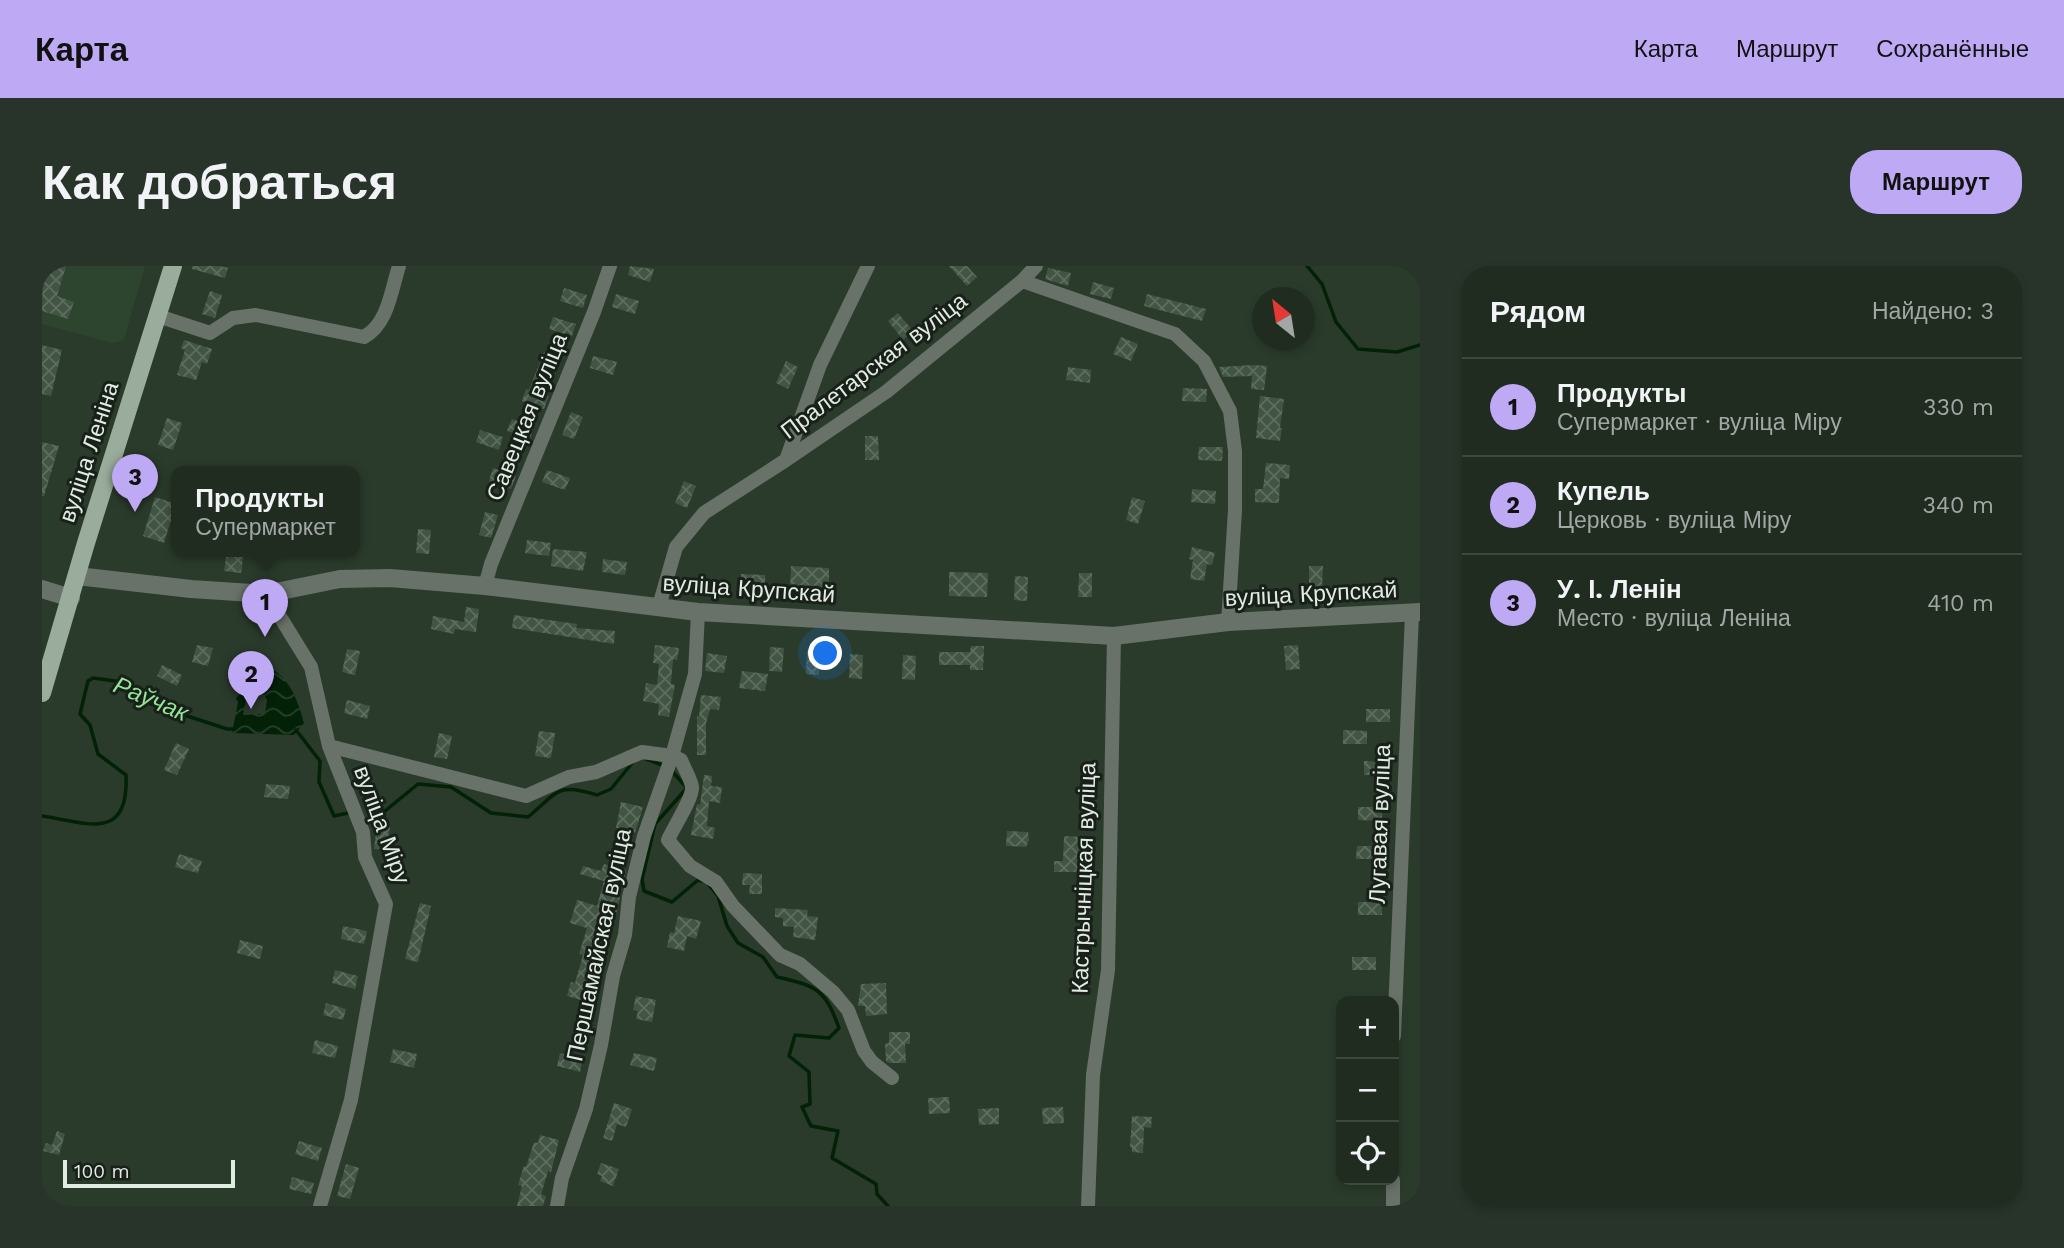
<!DOCTYPE html>
<html lang="ru">
<head>
<meta charset="utf-8">
<style>
  :root { --surface:#202c20; --page:#283429; --text:#f1f3f6; --muted:#a2a7a5; --line:#3d483e; --accent:#bea9f5 }
  body { margin:0; font-family:"Work Sans",sans-serif; background:var(--page); color:var(--text) }
  .controls { position:absolute; right:21px; bottom:21px; display:grid; overflow:hidden; border-radius:14px; box-shadow:0 4px 10px #0003 }
  .controls button { width:63px; height:63px; display:grid; place-items:center; padding:0; border:0; border-bottom:2px solid var(--line); background:var(--surface); color:var(--text); font:35px sans-serif }
  .compass { position:absolute; left:1210px; top:21px; width:63px; height:63px; border-radius:50%; background:var(--surface); box-shadow:0 4px 10px #0003; rotate:330deg }
  .scale { position:absolute; left:21px; bottom:18px; width:172px; box-sizing:border-box; padding-left:7px; border:4px solid #e0ebe1; border-top:0; font-size:19px; line-height:24px; white-space:nowrap; color:#e0ebe1; -webkit-text-stroke:5px #182019; paint-order:stroke }
  .you { position:absolute; left:784px; top:388px; width:24px; height:24px; margin:-18px; border:5px solid #fff; border-radius:50%; background:#1a73e8; box-shadow:0 0 0 10px #1a73e833 }
  .badge { display:grid; place-items:center; width:46px; height:46px; border-radius:50%; background:var(--accent); color:#111; font-size:23px; font-weight:700 }
  .pin { position:absolute; translate:-50% -58px; filter:drop-shadow(0 2px 4px #0008) }
  .pin::after { content:''; position:absolute; top:37px; width:24px; height:21px; background:inherit; clip-path:polygon(0 0,100% 0,50% 100%) }
  .popup { position:absolute; left:129px; top:200px; width:189px; height:91px; box-sizing:border-box; display:grid; place-content:center; border-radius:14px; background:var(--surface); filter:drop-shadow(0 2px 5px #0005); font-size:23px; white-space:nowrap; color:var(--muted) }
  .popup b { font-size:26px; color:var(--text) }
  .popup::after { content:''; position:absolute; left:50%; top:100%; margin-left:-14px; border:14px solid transparent; border-top-color:var(--surface) }
  .list { margin:0; padding:0; list-style:none }
  h2 { display:flex; justify-content:space-between; align-items:center; height:91px; margin:0; padding:0 28px; font-size:30px }
  h2 small { font-size:23px; font-weight:400; color:var(--muted) }
  .list li { display:grid; grid-template-columns:46px 1fr auto; gap:21px; align-items:center; box-sizing:border-box; height:98px; padding:0 28px; border-top:2px solid var(--line) }
  .list b { display:block; font-size:26px; white-space:nowrap }
  .list p { margin:0; font-size:23px; white-space:nowrap; color:var(--muted) }
  .list em { font-size:23px; font-style:normal; color:var(--muted) }
  .icon { flex:none; width:38px; height:38px; fill:none; stroke:currentColor; stroke-width:2; stroke-linecap:round; stroke-linejoin:round }
  .map { position:relative; flex:none; width:1378px; height:940px; overflow:hidden; border-radius:28px }
  header { display:flex; align-items:center; gap:42px; box-sizing:border-box; height:98px; padding:0 35px; background:var(--accent); color:#111 }
  header strong { font-size:33px }
  nav { display:flex; gap:38px; margin-inline-start:auto; font-size:24px }
  .intro { display:flex; align-items:center; justify-content:space-between; box-sizing:border-box; height:168px; padding:0 42px }
  h1 { margin:0; font-size:49px }
  .button { padding:18px 32px; border-radius:28px; background:var(--accent); color:#111; font-size:24px; font-weight:700 }
  main { display:flex; gap:42px; padding:0 42px }
  aside { flex:1; background:var(--surface); border-radius:28px; box-shadow:0 4px 10px #0003 }
  .map>svg:first-child { display:block }
  .built { fill:#2d442f }
  .water { fill:url(#water-waves); fill-rule:evenodd }
  .lines { fill:none; stroke-linecap:round; stroke-linejoin:round }
  .stream { stroke:#022107; stroke-width:3.5 }
  .building { fill:url(#building-cross-hatch) }
  .minor { stroke:#697269; stroke-width:14 }
  .tertiary { stroke:#697269; stroke-width:18 }
  .primary { stroke:#9aac9b; stroke-width:18 }
  .labels { text-anchor:middle; dominant-baseline:central; stroke-width:6; stroke-linejoin:round; paint-order:stroke }
  .street-label { font-size:23px; fill:#e0ebe1; stroke:#182019 }
  .water-label { font-size:24px; font-style:italic; fill:#92e599; stroke:#182019 }
</style>
</head>
<body>
<header>
<strong>Карта</strong>
<nav><a>Карта</a><a>Маршрут</a><a>Сохранённые</a></nav>
</header>
<div class="intro"><h1>Как добраться</h1><a class="button">Маршрут</a></div>
<main>
<div class="map">
<svg width="1378" height="940" viewBox="0 0 1378 940">
  <defs>
    <pattern id="water-waves" width="16" height="10" patternUnits="userSpaceOnUse" patternTransform="scale(1.75)"><rect width="16" height="10" fill="#022107"/><path d="M0 5q4-4 8 0t8 0" fill="none" stroke="#27412b"/></pattern>
    <pattern id="building-cross-hatch" width="8" height="8" patternUnits="userSpaceOnUse" patternTransform="scale(1.75)"><rect width="8" height="8" fill="#425443"/><path d="M0 0l8 8M0 8l8-8" fill="none" stroke="#5d6d5e"/></pattern>
  </defs>
  <rect width="100%" height="100%" fill="#2a3b2b"/>
  <path class="built" d="M0,0h103l-21,74 -12,3 -70,-19z"/>
  <path class="water" d="M220,399c26,7 36,35 42,58l-10,12 -62,-2 6,-31 -2,-4 13,-17 7,-1 -1,-7zM217,422l8,12 -2,14 -22,1 4,-22z"/>
  <g class="lines">
    <path class="stream" d="M1265,0l15,18 14,38 22,27 39,3 23,-7
      M254,464l24,31 -1,21 15,34 14,-3
      M604,493l19,7
      M629,504l16,18 -32,36 -13,55 2,12 28,11 26,-22 4,1
      M331,545h12l33,-27 33,3 40,26 37,4c30,-25 29,-35 69,-22l14,-6 22,-27
      M0,550c46,7 87,26 84,-41l-28,-21 -8,-29 -10,-11 8,-33 5,-3 22,3 36,23 76,25h8
      M667,619l9,11 9,30 11,17 25,14 14,20c40,9 48,12 62,51l-10,10 -34,-3 -6,21 20,16 1,32 -8,3 9,19 27,5 -6,27 44,26 1,10 11,12"/>
  </g>
  <path class="building" d="M1,0h23l-9,30 17,6 -6,17 -26,-8z
    M150,0h28l8,2 -3,10 -33,-9z
    M588,0l24,3 -4,13 -22,-7z
    M907,0h18l10,11 -10,9z
    M1006,2l23,5 -3,13 -23,-7z
    M1051,16l21,6 -3,11 -21,-5z
    M522,22l23,7 -4,13 -23,-7z
    M168,25l12,4 -7,23 -13,-4z
    M574,28l23,7 -4,13 -23,-7z
    M1105,28l59,15 -4,12 -58,-15z
    M856,47l15,18 -10,9 -15,-19z
    M511,51l23,7 -4,12 -23,-7z
    M1079,71l17,7 -7,17 -18,-7z
    M142,74l28,9 -5,15 -5,-2 -6,18 -19,-5 8,-25 -4,-2z
    M0,79l20,5 -11,46 -9,-2z
    M502,86l12,5 -14,37 7,2 -5,13 -22,-8 4,-12 3,1z
    M551,90l24,6 -4,13 -23,-7z
    M744,95l12,6 -10,22 -12,-6z
    M1211,99l14,1 -3,24 -13,-1 1,-13 -29,1 -3,-7 -1,-3z
    M1026,101l23,3 -1,13 -24,-3z
    M1141,122l24,1 -1,13 -24,-1z
    M1218,130l24,3 -4,29h2l-2,13 -24,-3z
    M529,146l12,5 -9,22 -12,-4z
    M125,152l15,5 -9,27 -15,-5z
    M470,153l22,7 -4,13 -23,-8z
    M438,164l23,7 -4,13 -23,-8z
    M823,170h13l1,24h-14z
    M0,176l17,4 -15,50h-2z
    M1157,181h24l-1,14 -24,-1z
    M1224,197l24,2 -1,14 -9,-1 -1,25 -24,-1v-13h8z
    M451,202l23,8 -5,13 -22,-8z
    M505,204l23,8 -5,12 -23,-8z
    M642,215l12,5 -9,22 -12,-5z
    M1150,223l24,2 -1,13 -24,-2z
    M113,231l21,7 -12,39 -21,-7z
    M1090,231l13,4 -7,23 -12,-4z
    M443,246l13,3 -7,23 -12,-3z
    M376,263l13,1 -2,24 -13,-1z
    M485,274l24,3 -2,13 -24,-3z
    M1150,281l23,6 -3,12 -5,-1 -3,17 -14,-2 3,-19 -4,-1z
    M511,283l34,3 -4,19 -32,-5z
    M185,285h17l-3,22 -17,-2z
    M561,293l24,3 -2,13 -23,-3z
    M749,300l38,2v24l-39,-2z
    M1267,300h14l-1,24h-13z
    M907,306l39,1 -1,24 -38,-1z
    M1037,307h13v24h-14z
    M699,308l24,1v13h-24z
    M973,310l13,1 -1,24 -13,-1z
    M424,341l13,2 -3,23 -21,-3 -1,5 -23,-5 2,-13 31,6z
    M472,349l63,9 -1,4 39,3 -1,13 -102,-16z
    M155,379l16,3 -5,18 -16,-4z
    M613,379l24,3 -2,12 -4,-1 -2,25 4,1 -6,32 -11,-2 1,-11 -16,-3 3,-18 11,2 2,-21 -6,-1z
    M1256,379l2,24 -14,1 -2,-24z
    M929,380h13l-1,24h-13v-5h-31v-13h31z
    M728,381l14,1 -2,24 -13,-1z
    M305,383l13,2 -5,24 -13,-3z
    M765,384l13,1 -1,24 -13,-1z
    M665,387l20,3 -3,17 -19,-2z
    M808,388l13,1 -1,24 -13,-1z
    M861,389l13,1 -1,24 -13,-1z
    M120,399l20,10 -5,11 -20,-10z
    M700,405l26,3 -3,17 -26,-3z
    M659,429l20,2 -2,13 -9,-1 -4,14v32h-9v-39l2,1z
    M305,434l23,6 -3,13 -23,-6z
    M1324,443h24v13h-24z
    M1301,464l24,1v13h-24z
    M497,465l16,2 -4,25 -16,-2z
    M397,467l13,3 -5,23 -13,-2z
    M134,477l13,6 -12,26 -13,-5z
    M1322,495l24,1v13h-24z
    M662,509l8,1 -1,10 11,1 -2,16 -11,-2 -2,25 8,2 -2,11 -22,-4 6,-31 3,1z
    M224,518l24,2 -2,13 -24,-2z
    M579,536l22,5 -8,26 -19,-5z
    M1316,541h24v14l-24,-1z
    M335,559l13,2 -3,23 -13,-1z
    M965,565l21,1 1,8 -3,7 -20,-1z
    M1022,570l20,1v10h-2l-1,25h-27v-11h9z
    M1315,580h24l-1,13h-24z
    M137,588l23,7 -4,12 -23,-6z
    M562,598l22,6 -14,62 -3,-1 -12,36 7,1 -4,13 -8,-2 -4,17 -6,-2 -1,6 -14,-4 4,-14 4,1 8,-28 -4,-1 8,-26 -17,-5 7,-23 20,6 7,-25 -24,-7 3,-8 18,5z
    M701,607l19,1v20h-13l1,-9h-8z
    M1316,636h24v13h-24z
    M378,637l11,3 -13,56 -13,-3z
    M733,642l33,2 -1,6 11,1 -3,23 -22,-3 1,-10 -11,-1v-8l-8,-1z
    M636,650l23,5 -5,18 -9,-3 -3,15 -17,-4 3,-15 4,1z
    M301,660l24,5 -3,13 -23,-5z
    M198,674l23,6 -3,13 -23,-6z
    M1310,691h24v13h-24z
    M293,704l23,6 -3,13 -23,-6z
    M844,717l1,31 -21,2 -1,-10h-7l3,-22z
    M594,730l20,4 -4,22 -16,-3 2,-8 -5,-1z
    M284,737l20,6 -3,11 -20,-5z
    M847,766h21v12h-5l1,19h-17l-3,-2 -1,-17 4,-1z
    M273,774l23,6 -3,12 -23,-5z
    M351,783l24,5 -3,14 -24,-6z
    M518,787l23,6 -3,13 -23,-6z
    M592,787l23,5 -3,13 -24,-6z
    M907,831l1,16 -21,1 -1,-16z
    M572,837l18,6 -6,18 -9,-3 -5,17 -9,-3z
    M1021,841l1,16 -21,1 -1,-16z
    M957,842v16l-20,1 -1,-16z
    M1090,850l20,1 -1,11 -7,-1 -1,26 -11,-1v-4l-2,-1z
    M15,865l8,3 -6,21 -16,-4 3,-8 6,2z
    M498,869l19,5 -8,32 -3,-1 -7,24 5,1 -3,10h-26l5,-20 -4,-1 6,-19 2,1 8,-25 4,1z
    M257,875l23,7 -4,13 -23,-7z
    M559,897l18,6 -6,17 -13,-5 2,-5 -5,-2z
    M304,898l13,4 -9,31 -13,-3z
    M250,911l22,6 -3,11 -22,-5z"/>
  <g class="lines">
    <path class="minor" d="M980,15l153,53 29,27 26,50 5,40v59l-7,112
      M116,50l52,17 23,-15 23,-3 108,22c24,-13 27,-46 35,-71
      M744,194l34,-95 48,-99
      M443,320l6,-22 103,-252 16,-46
      M224,328l45,73 18,79 34,86 2,25 21,47 -35,196 -31,106
      M617,340l17,-59 28,-34 82,-53 100,-68 136,-111 14,-15
      M287,480l197,50 43,-19 27,-5 46,-20 30,4 9,4c3,8 10,19 11,27 1,11 -19,41 -24,53l22,26 26,16 17,24 47,49 20,9 33,28 15,18 16,41 8,11 20,16
      M1352,770l18,-422
      M1351,914v26
      M515,940l5,-28 24,-69 15,-64 12,-69 12,-41 4,-38 15,-61 28,-80 23,-82 3,-62
      M1046,940l5,-131 15,-105 6,-334"/>
    <path class="tertiary" d="M35,310l114,13 75,5 74,-15 50,-1 95,8 213,26 416,24 114,-14 192,-10
      M0,323l29,9"/>
    <path class="primary" d="M0,427l44,-150 87,-277"/>
  </g>
  <g class="labels">
    <g class="street-label">
      <text transform="translate(832 100) rotate(-37)">Пралетарская вуліца</text>
      <text transform="translate(485 151) rotate(-68)">Савецкая вуліца</text>
      <text transform="translate(47 186) rotate(-72)">вуліца Леніна</text>
      <text transform="translate(707 323) rotate(4)">вуліца Крупскай</text>
      <text transform="translate(1269 328) rotate(-3)">вуліца Крупскай</text>
      <text transform="translate(1338 558) rotate(-88)">Лугавая вуліца</text>
      <text transform="translate(340 559) rotate(70)">вуліца Міру</text>
      <text transform="translate(1042 612) rotate(-88)">Кастрычніцкая вуліца</text>
      <text transform="translate(557 679) rotate(-78)">Першамайская вуліца</text>
    </g>
    <g class="water-label">
      <text transform="translate(109 433) rotate(23)">Раўчак</text>
    </g>
  </g>
</svg>
<div class="controls">
<button>+</button>
<button>−</button>
<button><svg class="icon" aria-label="locate" viewBox="0 0 24 24"><circle cx="12" cy="12" r="6"/><path d="M12 2v4M12 18v4M2 12h4M18 12h4"/></svg></button>
</div>
<svg class="compass" viewBox="-18 -18 36 36"><path d="M0-13l5 13h-10z" fill="#e53935"/><path d="M0 13l5-13h-10z" fill="#a2a7a5"/></svg>
<div class="scale">100 m</div>
<div class="you"></div>
<div class="pin badge" style="left:223px;top:371px">1</div>
<div class="popup"><b>Продукты</b>Супермаркет</div>
<div class="pin badge" style="left:209px;top:443px">2</div>
<div class="pin badge" style="left:93px;top:246px">3</div>
</div>
<aside>
<h2>Рядом<small>Найдено: 3</small></h2>
<ul class="list">
<li><span class="badge">1</span><div><b>Продукты</b><p>Супермаркет · вуліца Міру</p></div><em>330 m</em></li>
<li><span class="badge">2</span><div><b>Купель</b><p>Церковь · вуліца Міру</p></div><em>340 m</em></li>
<li><span class="badge">3</span><div><b>У. І. Ленін</b><p>Место · вуліца Леніна</p></div><em>410 m</em></li>
</ul>
</aside>
</main>
</body>
</html>
